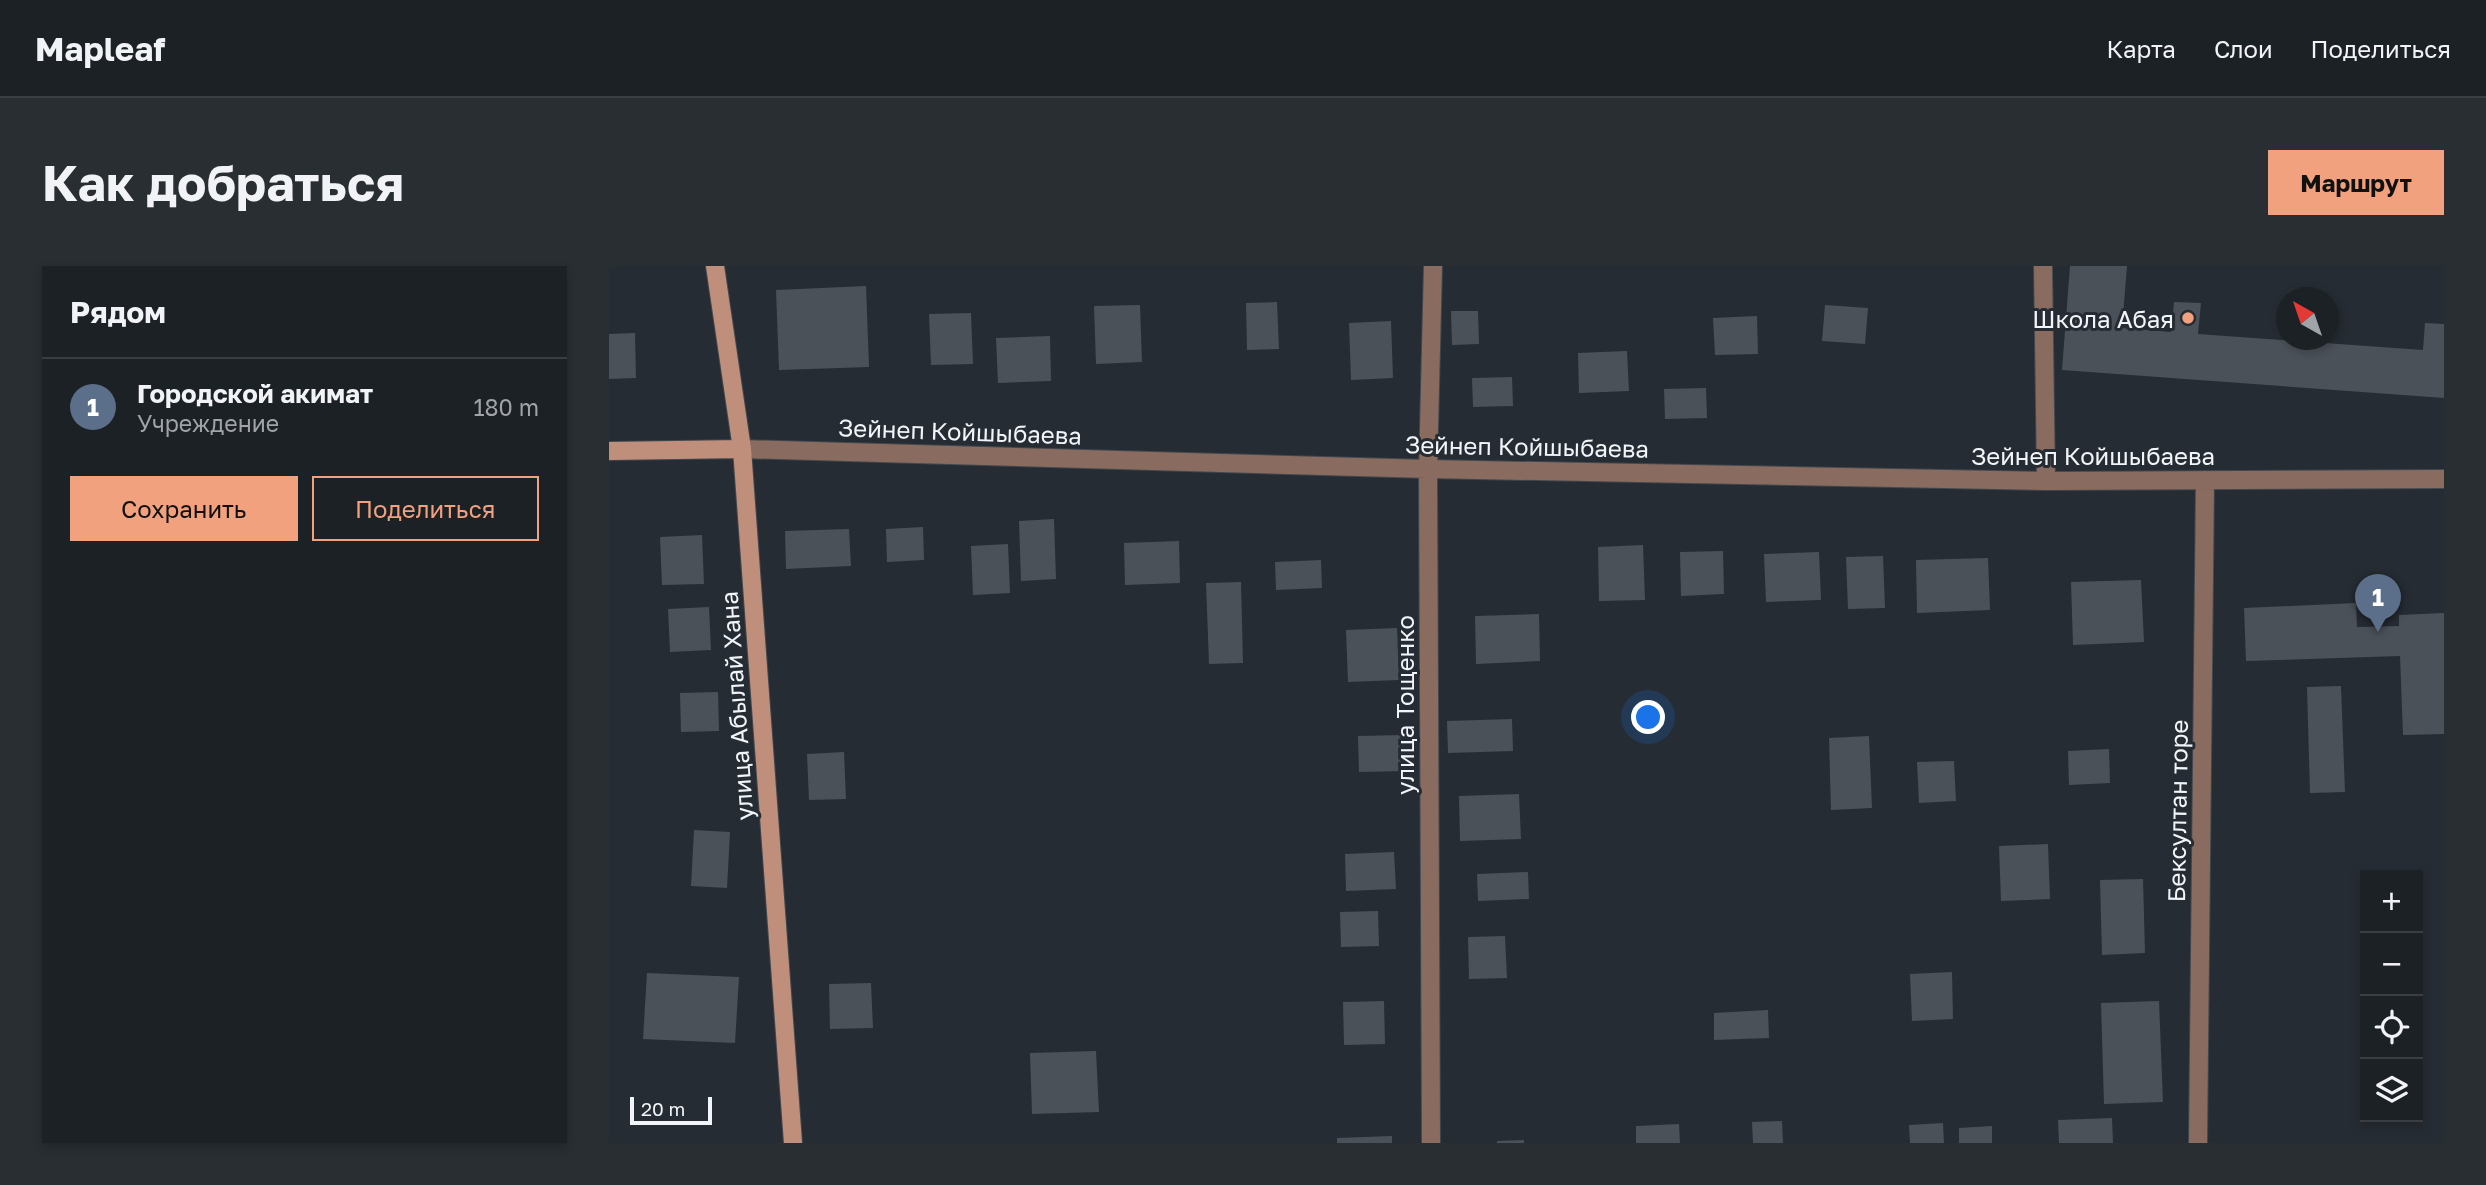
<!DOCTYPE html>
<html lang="ru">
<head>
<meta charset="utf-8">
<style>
  :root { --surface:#1c2126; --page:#292e32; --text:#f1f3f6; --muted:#a0a3a7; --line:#3a3e43; --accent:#f2a17e }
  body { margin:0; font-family:"Golos Text",sans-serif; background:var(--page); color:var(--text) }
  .controls { position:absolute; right:21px; bottom:21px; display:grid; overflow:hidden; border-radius:0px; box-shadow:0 4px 10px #0003 }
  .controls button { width:63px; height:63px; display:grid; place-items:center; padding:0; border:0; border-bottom:2px solid var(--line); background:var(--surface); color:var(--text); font:35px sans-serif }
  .compass { position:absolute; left:1667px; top:21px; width:63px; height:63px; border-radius:50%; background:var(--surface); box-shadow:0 4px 10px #0003; rotate:320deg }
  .scale { position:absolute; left:21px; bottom:18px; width:82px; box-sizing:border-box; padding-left:7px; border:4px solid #f1f5f9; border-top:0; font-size:19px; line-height:24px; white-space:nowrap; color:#f1f5f9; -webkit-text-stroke:5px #262c33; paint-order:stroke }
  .you { position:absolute; left:1040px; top:452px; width:24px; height:24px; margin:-18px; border:5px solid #fff; border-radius:50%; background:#1a73e8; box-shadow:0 0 0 10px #1a73e833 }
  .badge { display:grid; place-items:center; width:46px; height:46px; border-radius:50%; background:var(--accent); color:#fff; font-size:23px; font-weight:700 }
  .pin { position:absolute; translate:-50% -58px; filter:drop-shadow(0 2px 4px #0008) }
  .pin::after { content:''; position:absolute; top:37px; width:24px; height:21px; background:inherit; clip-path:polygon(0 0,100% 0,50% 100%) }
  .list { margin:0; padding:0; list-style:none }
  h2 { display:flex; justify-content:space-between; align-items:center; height:91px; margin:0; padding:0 28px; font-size:30px }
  h2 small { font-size:23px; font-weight:400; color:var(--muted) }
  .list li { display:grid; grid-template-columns:46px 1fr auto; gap:21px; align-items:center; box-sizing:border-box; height:98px; padding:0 28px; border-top:2px solid var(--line) }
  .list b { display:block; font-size:26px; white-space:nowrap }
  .list p { margin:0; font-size:23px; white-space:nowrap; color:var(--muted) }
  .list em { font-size:23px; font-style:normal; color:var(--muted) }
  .actions { display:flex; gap:14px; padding:21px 28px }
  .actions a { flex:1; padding:16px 0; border:2px solid var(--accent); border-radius:0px; text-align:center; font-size:24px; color:var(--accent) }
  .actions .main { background:var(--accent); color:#111 }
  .icon { flex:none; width:38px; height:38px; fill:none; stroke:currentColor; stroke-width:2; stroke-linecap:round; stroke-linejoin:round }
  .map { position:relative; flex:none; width:1835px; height:877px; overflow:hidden; border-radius:0px }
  header { display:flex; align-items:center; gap:42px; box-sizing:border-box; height:98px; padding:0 35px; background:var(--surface); border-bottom:2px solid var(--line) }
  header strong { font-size:33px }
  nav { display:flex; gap:38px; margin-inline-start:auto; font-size:24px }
  .intro { display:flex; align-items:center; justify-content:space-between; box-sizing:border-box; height:168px; padding:0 42px }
  h1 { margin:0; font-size:49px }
  .button { padding:18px 32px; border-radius:0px; background:var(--accent); color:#111; font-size:24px; font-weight:700 }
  main { display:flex; gap:42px; padding:0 42px }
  aside { flex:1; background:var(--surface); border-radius:0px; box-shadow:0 4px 10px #0003 }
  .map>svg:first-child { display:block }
  .building { fill:#4b5159 }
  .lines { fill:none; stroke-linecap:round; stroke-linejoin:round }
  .street-casing { stroke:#42484f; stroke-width:20 }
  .secondary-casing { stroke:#42484f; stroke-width:20 }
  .street { stroke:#896c5f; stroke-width:18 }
  .secondary { stroke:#bf8f7c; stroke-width:18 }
  .poi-dot { fill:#f2a17e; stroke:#262c33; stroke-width:2.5 }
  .labels { text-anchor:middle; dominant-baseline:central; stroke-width:6; stroke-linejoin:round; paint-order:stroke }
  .poi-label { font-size:24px; fill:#f1f5f9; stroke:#262c33; text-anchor:end }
  .street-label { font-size:24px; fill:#f1f5f9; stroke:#262c33 }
</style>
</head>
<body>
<header>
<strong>Mapleaf</strong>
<nav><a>Карта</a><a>Слои</a><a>Поделиться</a></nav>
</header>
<div class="intro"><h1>Как добраться</h1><a class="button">Маршрут</a></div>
<main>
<aside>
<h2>Рядом<small></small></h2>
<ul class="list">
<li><span class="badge" style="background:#5c6f8a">1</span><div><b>Городской акимат</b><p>Учреждение</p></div><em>180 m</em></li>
</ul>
<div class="actions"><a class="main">Сохранить</a><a>Поделиться</a></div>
</aside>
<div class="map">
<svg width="1835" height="877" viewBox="0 0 1835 877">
  <rect width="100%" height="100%" fill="#262c33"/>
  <path class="building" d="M1461,0h57l-5,62 49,4 3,-30 27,1 -3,31 225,16 2,-27 19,1v74l-382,-28z
    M257,20l3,81 -90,3 -3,-80z
    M668,36l2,47 -32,1 -1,-47z
    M531,39l2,57 -46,2 -2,-58z
    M1216,39l43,3 -3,36 -43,-3z
    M842,45h27l1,33 -27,1z
    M362,47l2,51 -42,1 -2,-51z
    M1148,50l1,38 -43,1 -2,-37z
    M782,55l2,57 -42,2 -2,-57z
    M26,67l1,45 -27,1v-45z
    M441,70l1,45 -53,2 -2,-45z
    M1018,85l2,40 -50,2 -1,-40z
    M903,111l1,29 -40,1 -1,-29z
    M1097,122l1,30 -42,1 -1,-30z
    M445,253l2,60 -35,2 -2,-60z
    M314,261l1,33 -37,2 -1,-33z
    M240,263l2,37 -65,3 -1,-38z
    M93,269l2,49 -42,1 -2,-48z
    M570,275l1,42 -55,2 -1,-42z
    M399,278l2,49 -37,2 -2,-49z
    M1034,279l2,55 -46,1 -1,-54z
    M1114,285l1,43 -43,2 -1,-44z
    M1210,286l2,48 -55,2 -2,-48z
    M1274,290l2,52 -37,1 -2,-52z
    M1379,292l2,52 -73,3 -1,-53z
    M712,294l1,28 -46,2 -1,-28z
    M1532,314l3,62 -71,3 -2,-63z
    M632,316l2,81 -34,1 -3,-81z
    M1747,337l1,24 42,-1v-11l45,-2v121l-41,1 -3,-79 -154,5 -2,-53z
    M100,341l2,43 -41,2 -2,-43z
    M930,348l1,47 -64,3 -1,-48z
    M788,362l2,52 -51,2 -2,-52z
    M1732,420l4,106 -35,1 -3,-106z
    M109,426l1,39 -38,1 -1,-39z
    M903,453l1,32 -65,2 -1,-32z
    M794,469l1,36 -45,1 -1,-36z
    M1260,470l3,72 -41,2 -2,-72z
    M1500,483l1,34 -41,2 -1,-34z
    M235,486l2,47 -37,1 -2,-46z
    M1345,495l2,40 -37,2 -2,-41z
    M910,528l2,45 -61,2 -1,-45z
    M85,564l36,2 -3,56 -36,-2z
    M1439,578l2,55 -49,2 -2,-55z
    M785,586l2,37 -50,2 -1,-37z
    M919,606l1,27 -51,2 -1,-27z
    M1534,613l2,74 -43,2 -2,-75z
    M769,645l1,35 -38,1 -1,-35z
    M896,670l2,42 -38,1 -1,-42z
    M1343,706l1,47 -41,2 -2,-47z
    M38,707l92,4 -4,66 -92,-4z
    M262,717l2,45 -43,1 -1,-45z
    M775,735l1,43 -41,1 -1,-43z
    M1550,735l4,101 -59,2 -3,-101z
    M1159,744l1,28 -55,2v-27z
    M487,785l3,61 -67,2 -2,-61z
    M1503,852l1,25h-54l-1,-23z
    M1173,855l1,22h-30l-1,-21z
    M1334,857l1,20h-34l-1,-18z
    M1070,858l1,19h-44v-17z
    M1383,860v17h-33v-15z
    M783,870v7h-55v-5z
    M915,874v3h-27v-2z"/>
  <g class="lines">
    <defs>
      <path id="street" d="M1434,0l3,215
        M133,183l686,20 618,12 398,-2
        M822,877l-3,-674 5,-203
        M1589,877l7,-663"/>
      <path id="secondary" d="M106,0l27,183 51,694
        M0,185l133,-2"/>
    </defs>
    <use href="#street" class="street-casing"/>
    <use href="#secondary" class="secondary-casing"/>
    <use href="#street" class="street"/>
    <use href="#secondary" class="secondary"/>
  </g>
  <circle class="poi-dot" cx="1579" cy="52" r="7"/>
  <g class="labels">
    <g class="poi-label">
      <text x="1565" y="52">Школа Абая</text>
    </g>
    <g class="street-label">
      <text transform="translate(351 165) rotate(2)">Зейнеп Койшыбаева</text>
      <text transform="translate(918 180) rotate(1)">Зейнеп Койшыбаева</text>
      <text x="1484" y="189">Зейнеп Койшыбаева</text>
      <text transform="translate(795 439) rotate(-90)">улица Тощенко</text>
      <text transform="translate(127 440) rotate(-94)">улица Абылай Хана</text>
      <text transform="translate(1568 545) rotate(-89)">Бексултан торе</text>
    </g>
  </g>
</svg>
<div class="controls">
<button>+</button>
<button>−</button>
<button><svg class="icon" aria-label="locate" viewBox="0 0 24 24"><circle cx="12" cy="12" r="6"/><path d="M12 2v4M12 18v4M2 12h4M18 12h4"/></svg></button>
<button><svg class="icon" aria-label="layers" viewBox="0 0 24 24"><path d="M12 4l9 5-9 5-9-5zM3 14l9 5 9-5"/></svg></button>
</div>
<svg class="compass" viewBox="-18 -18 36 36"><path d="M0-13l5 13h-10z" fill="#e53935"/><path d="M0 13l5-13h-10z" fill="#a0a3a7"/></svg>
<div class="scale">20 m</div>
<div class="you"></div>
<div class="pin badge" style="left:1769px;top:366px;background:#5c6f8a">1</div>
</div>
</main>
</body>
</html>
